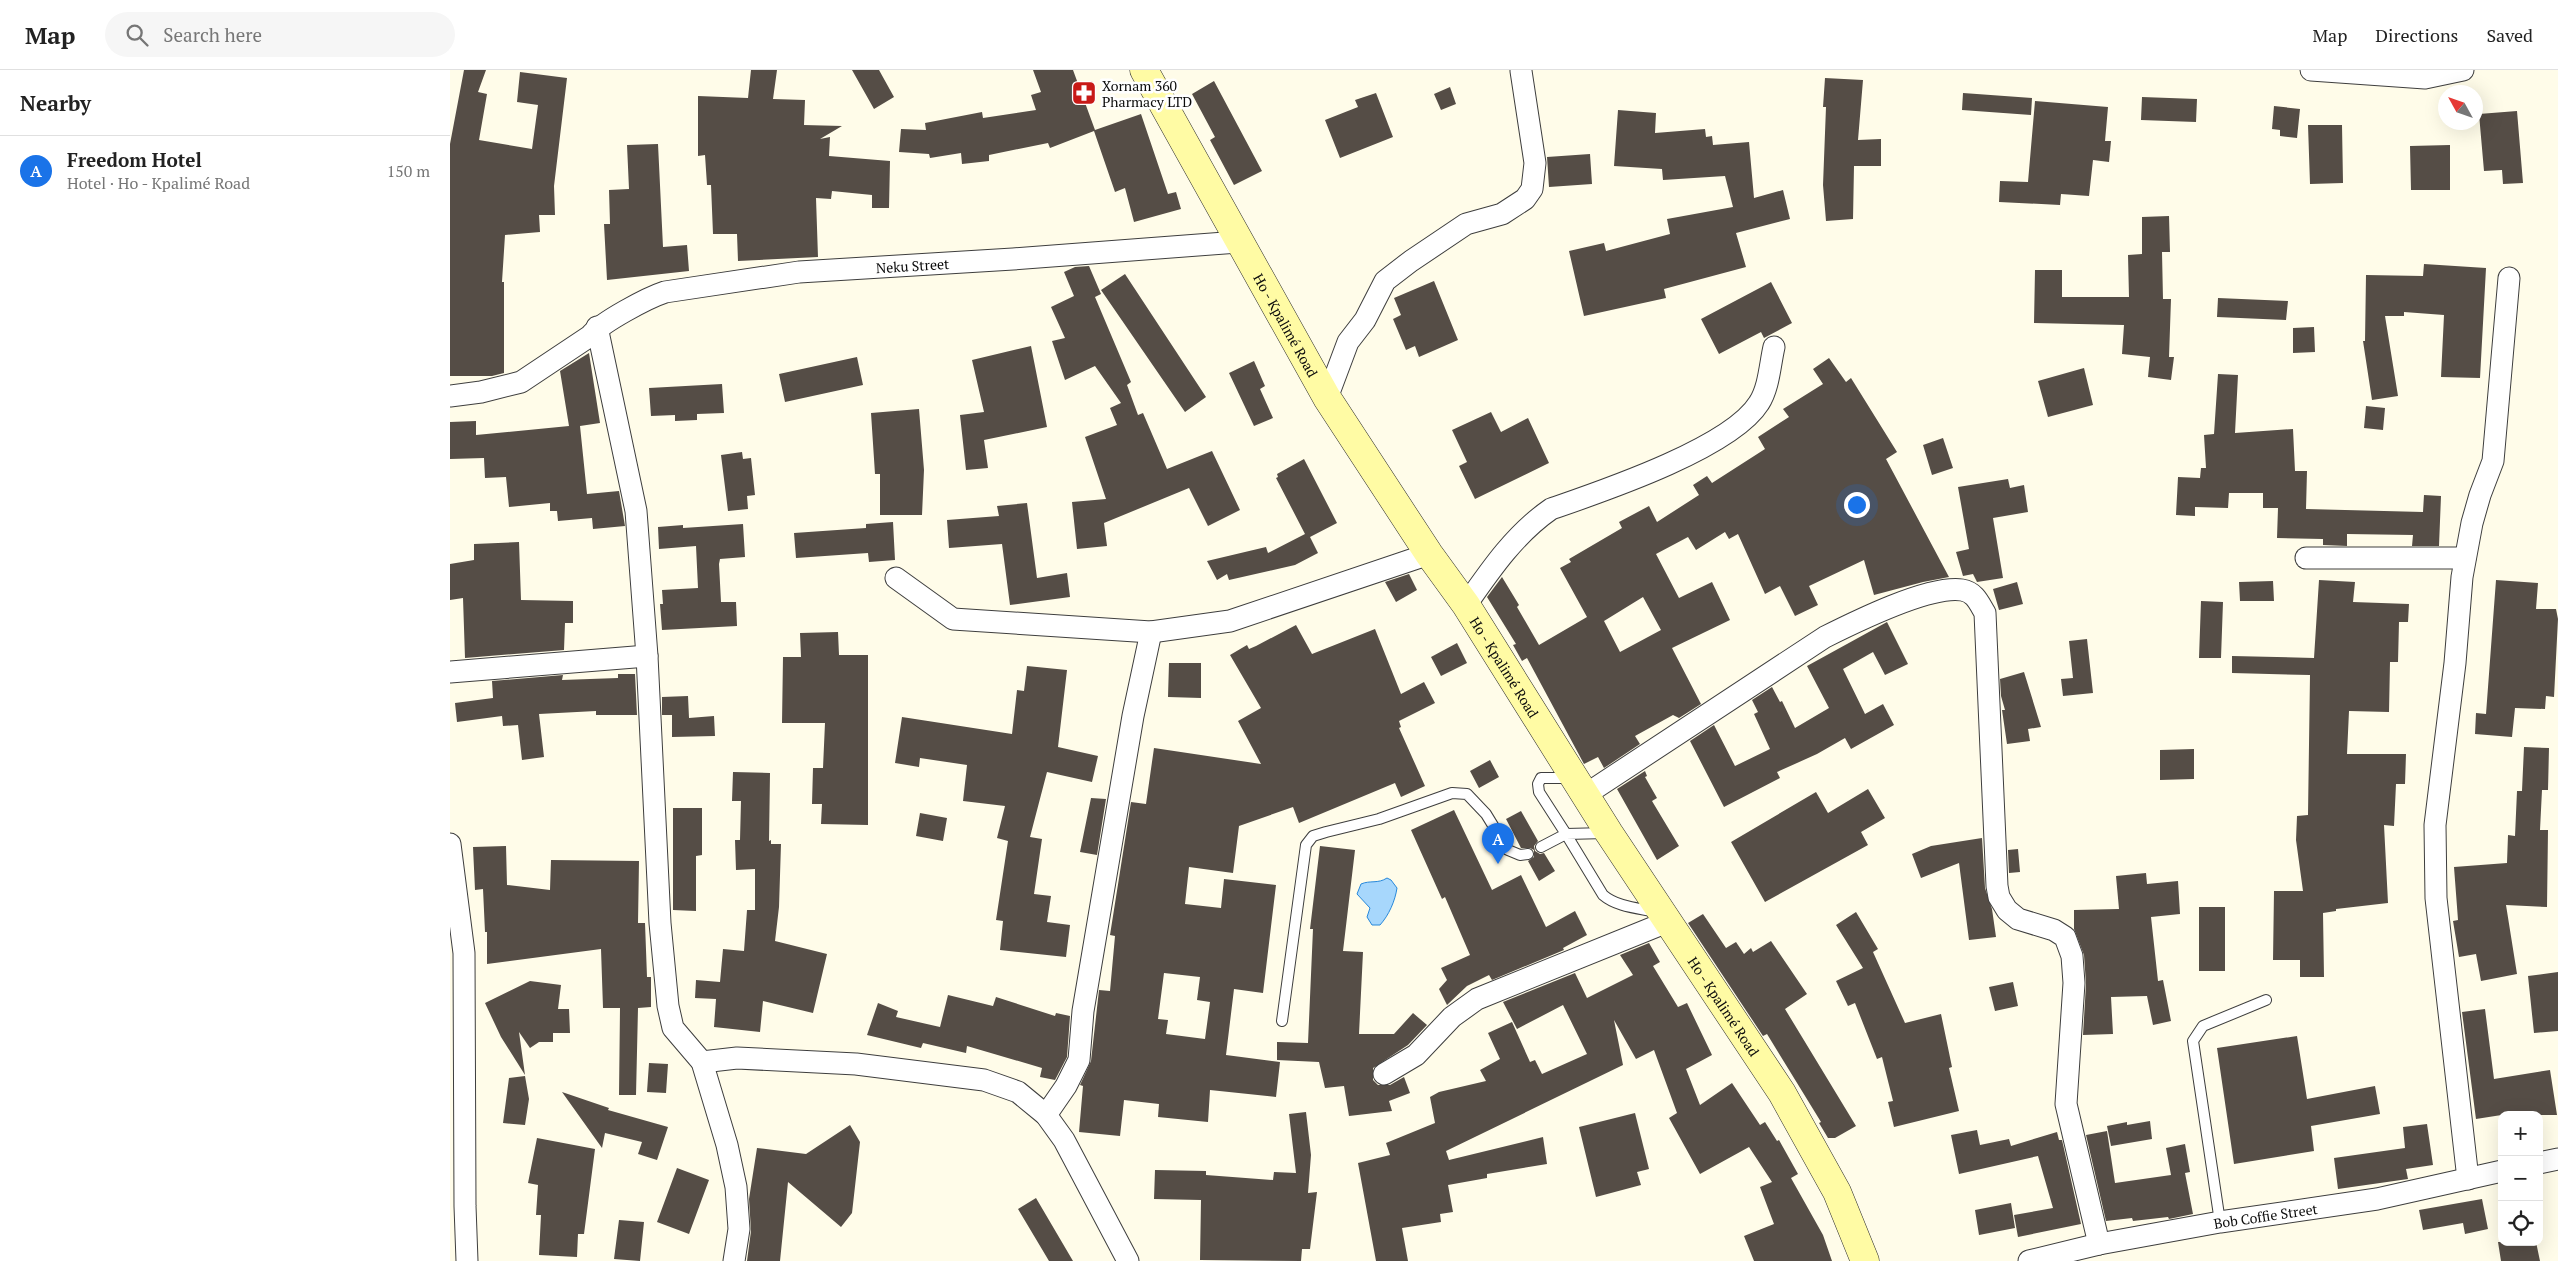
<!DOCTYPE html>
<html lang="en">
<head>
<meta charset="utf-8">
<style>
  :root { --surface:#fff; --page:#f6f6f6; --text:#222; --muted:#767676; --line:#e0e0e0; --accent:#1a73e8 }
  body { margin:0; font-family:"PT Serif",serif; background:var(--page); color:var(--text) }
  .controls { position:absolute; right:15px; bottom:15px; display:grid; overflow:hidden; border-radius:10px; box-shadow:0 5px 20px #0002 }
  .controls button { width:45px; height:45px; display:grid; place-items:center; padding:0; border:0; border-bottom:1px solid var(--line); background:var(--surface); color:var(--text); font:25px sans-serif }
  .compass { position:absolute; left:1988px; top:15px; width:45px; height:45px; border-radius:50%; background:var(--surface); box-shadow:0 5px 20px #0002; rotate:310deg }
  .you { position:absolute; left:1406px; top:434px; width:18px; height:18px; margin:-12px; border:4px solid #fff; border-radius:50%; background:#1a73e8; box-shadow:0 0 0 8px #1a73e833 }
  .badge { display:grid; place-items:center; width:32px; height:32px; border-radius:50%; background:var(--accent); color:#fff; font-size:16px; font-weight:700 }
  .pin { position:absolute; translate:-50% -41px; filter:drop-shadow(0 1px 2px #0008) }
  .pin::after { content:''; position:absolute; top:26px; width:18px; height:15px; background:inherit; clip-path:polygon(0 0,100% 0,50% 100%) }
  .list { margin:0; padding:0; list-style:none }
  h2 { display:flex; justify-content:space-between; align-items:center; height:65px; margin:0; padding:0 20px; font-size:21px }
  h2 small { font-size:16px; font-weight:400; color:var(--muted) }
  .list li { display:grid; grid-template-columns:32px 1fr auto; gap:15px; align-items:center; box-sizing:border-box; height:70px; padding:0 20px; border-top:1px solid var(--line) }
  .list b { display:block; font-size:19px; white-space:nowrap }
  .list p { margin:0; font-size:16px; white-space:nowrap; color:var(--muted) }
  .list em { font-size:16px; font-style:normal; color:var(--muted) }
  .icon { flex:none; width:28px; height:28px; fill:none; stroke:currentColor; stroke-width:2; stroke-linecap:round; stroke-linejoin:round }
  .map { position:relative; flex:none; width:2108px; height:1191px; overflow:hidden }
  header { display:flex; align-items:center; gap:30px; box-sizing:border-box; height:70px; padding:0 25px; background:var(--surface); border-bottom:1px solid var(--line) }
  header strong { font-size:24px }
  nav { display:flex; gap:28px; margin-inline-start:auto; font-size:18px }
  .search { width:350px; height:45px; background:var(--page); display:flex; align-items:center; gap:12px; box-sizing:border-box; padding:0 18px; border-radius:28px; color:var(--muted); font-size:19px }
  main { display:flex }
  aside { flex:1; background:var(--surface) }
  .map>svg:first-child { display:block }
  .water { fill:#a7d7fc; stroke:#2788db }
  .building { fill:#554d46; fill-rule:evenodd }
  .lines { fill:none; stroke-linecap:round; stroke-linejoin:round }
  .lane-casing { stroke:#3e3e3e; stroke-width:12 }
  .street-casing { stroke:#3e3e3e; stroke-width:23 }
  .secondary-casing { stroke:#2d2d2d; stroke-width:29 }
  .lane { stroke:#fff; stroke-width:10 }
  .street { stroke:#fff; stroke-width:21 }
  .secondary { stroke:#fffba4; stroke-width:28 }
  .labels { text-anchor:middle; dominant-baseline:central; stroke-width:5; stroke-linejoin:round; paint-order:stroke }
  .poi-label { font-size:14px; fill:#0b0b0b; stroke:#fff; text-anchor:start }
  .street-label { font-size:14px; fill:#0b0b0b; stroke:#fff }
</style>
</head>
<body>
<header>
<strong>Map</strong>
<div class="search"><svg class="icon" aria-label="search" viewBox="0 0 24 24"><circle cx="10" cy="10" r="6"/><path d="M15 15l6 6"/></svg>Search here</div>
<nav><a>Map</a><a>Directions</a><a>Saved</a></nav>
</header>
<main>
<aside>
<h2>Nearby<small></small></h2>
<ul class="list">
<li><span class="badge">A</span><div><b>Freedom Hotel</b><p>Hotel · Ho - Kpalimé Road</p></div><em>150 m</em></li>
</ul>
</aside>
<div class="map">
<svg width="2108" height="1191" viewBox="0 0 2108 1191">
  <rect width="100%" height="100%" fill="#fffce9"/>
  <path class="water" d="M937,808l4,2 6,8c-2,13 -8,27 -17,37h-8l-5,-8 3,-9 -13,-14 4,-10c9,-4 17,0 26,-6z"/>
  <path class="building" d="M14,0h22l-8,22 9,2 -8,46 53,9 6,-44 -21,-3 3,-30 47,6 -13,108 1,29h-16l1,17 -35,3 -3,47h2v91l-12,3h-42v-232z
    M301,0h26l-4,29 32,1 -1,25 38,1 -22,13 10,-2 -1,19 61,5 -1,47h-17v-13l-40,-4 -1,8 -15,-1 2,59 -80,4 -1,-27h-24l-2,-49h-4l-2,-30 -7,1v-60l50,2z
    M402,0h27l15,27 -20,12z
    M583,0h40l22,60 46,-16 27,80 8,-2 5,17 -47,13 -9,-34 -10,4 -21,-61 -44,17 -2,-5 -59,12v6l-27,3 -1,-11 -31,5 -1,-4 -30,-2 2,-23 25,1 -1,-7 57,-11 1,6 53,-8 -5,-15 10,-3z
    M1375,8l38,2 -5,60 23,-1v27h-27l-1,53 -27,2 -3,-36 3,-78h-3z
    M764,11l48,90 -28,14 -24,-45 5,-3 -23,-43z
    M1000,17l6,17 -15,6 -7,-16z
    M926,23l17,44 -53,21 -15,-38 33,-13 -3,-7z
    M1513,23l69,5 -1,17 -69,-5z
    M1692,27l55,2 -1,23 -55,-2z
    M1585,31l73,6 -3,34h6l-2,21 -16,-2 -4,36 -28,-2 -1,11 -61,-3 1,-21 28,1z
    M1824,36l26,3 -3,29 -17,-2v-6l-8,-1z
    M1168,40l38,3 -1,20 50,-4 1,8 6,-1 1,9 36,-3 5,56 29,-8 7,29 -54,14 10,34 -82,22 2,9 -82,18 -15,-65 35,-8 2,8 64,-17 -3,-15 66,-12 -8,-31 -62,4 -1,-11 -48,-3z
    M2067,41l6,72 -20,1 -1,-14 -18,1 -5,-57z
    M1858,55h34l1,58 -33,1z
    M208,74l5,103 24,-2 2,26 -82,9 -3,-56h6l-1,-34 20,-1 -2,-44z
    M2000,75v45h-39l-1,-44z
    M1140,84l2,30 -43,3 -2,-30z
    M1719,146l1,36h-8l1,47h8l-2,58h5l-3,23 -23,-3 2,-20 -28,-3 2,-29 -90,-2 1,-53h27v27h67l-1,-42 14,-1v-37z
    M1974,194l62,4 -6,110 -39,-1 3,-62 -40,-3v4h-19l13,80 -26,4 -9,-59h2l1,-66 57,1z
    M639,196l12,28 -6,3 36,85 -4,3 11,30 5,-2 24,56 45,-18 28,59 -32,16 -19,-38 -85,35 3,23 -30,3 -5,-47 34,-3 -21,-62 32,-12 -7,-17 11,-5 -26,-37 -30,14 -13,-39 13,-3 -14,-31 23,-11 -10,-24 11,-5z
    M675,204l81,123 -21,15 -84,-122z
    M984,211l24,59 -39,17 -4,-11 -9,4 -13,-31 8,-4 -7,-17z
    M1321,212l21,41 -28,15 -3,-6 -42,22 -18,-35z
    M1768,228l70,3 -2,19 -69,-3z
    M1864,257l1,25 -22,1v-25z
    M581,276l16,81 -63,13 4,28 -22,2 -6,-55 24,-3 -12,-52z
    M139,283l11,70 -20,3 7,68 32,-3 6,35 -32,3 -1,-11 -34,3 -1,-10h-7v-8l-41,4 -3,-30 -21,1 -1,-20 -34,1v-37l26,-1v14l93,-9 -9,-55z
    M407,287l6,28 -78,17 -6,-28z
    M1379,288l17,24 5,-4 46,74 -11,7 63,118 -26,5 -49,13 -10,-35 -55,26 9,19 -23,11 -15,-30 -15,8 -27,-60 -9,5 -4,-7 -29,18 -8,-13 -32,17 23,44 33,-16 18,38 -58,28 29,56 -22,14 -6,-3 -38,21 5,8 -36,24 -6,-11 -14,7 -57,-106 -5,3 -9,-16 3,-1 -29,-47 15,-20 17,28 -2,2 22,38 48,-28 -27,-49 11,-6 -2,-3 53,-31 -3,-6 30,-16 8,16 42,-27 -6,-10 14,-9 5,7 53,-34 -7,-12 31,-20 -6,-8 40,-25 -10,-15zM1193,527l18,33 -41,22 -16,-31z
    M804,291l11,25 -5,3 13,29 -19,8 -25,-53z
    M1634,298l9,37 -45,12 -10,-36z
    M1768,304l20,1 -3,58 58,-4 2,42h12l-1,38 117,3 1,-17 17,1 -2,50h-27l1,-11 -66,-1v12l-24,-1v-6l-46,-1 1,-30h-15v-15h-34l-1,15 -33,-1v9l-19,-1 2,-38 22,1 1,-10h5l-2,-33 10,-1z
    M272,314l2,29 -27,1v6l-22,1v-6l-24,1 -2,-28z
    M1916,336l19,2 -2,22 -19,-2z
    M469,339l5,61 -2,45h-42v-41h-5l-4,-61z
    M1041,342l10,20 27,-14 21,45 -74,36 -16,-33 8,-4 -15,-32z
    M1493,368l10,30 -21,7 -9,-30z
    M292,382l1,7 8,-1 4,37 -8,1 1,13 -20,2 -7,-56z
    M854,389l33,64 -27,14 8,16 -23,12 -66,15 -2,-6 -10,6 -10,-19 59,-14 2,6 37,-19 -29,-56 2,-1 -1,-3z
    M1558,409l2,9 14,-3 4,27 -35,6 10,60 -26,4 -4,-8 -10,2 -7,-24 13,-3 -11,-62z
    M577,433l10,75 30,-5 3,24 -60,8 -8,-61 -53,4 -2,-28 52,-4 -2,-10z
    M443,452l2,38 -26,2 -1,-9 -72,5 -2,-25 72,-5v-4z
    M293,454l2,33 -25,2 -1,5 2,38h15l1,24 -75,4 -2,-26h3l-1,-14 36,-2 -2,-42 -37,3 -1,-22 25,-2v3z
    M69,472l2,58 52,1v22h-8l-1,27 -99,8 -2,-60 -13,2v-36l24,-4v-16z
    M959,504l8,16 -21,12 -11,-20z
    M1869,510l36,2 -2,20 56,2 -1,18h-9l-1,40h-8l-1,50 -40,-1 -2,43h59l-1,30h-9l-2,42 -10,-1 4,78 -52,6v2l-13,2 1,64h-24v-17h-27l1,-69h29l-7,-51 1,-24 11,-1 2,-140 -78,-2v-17l82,2z
    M2046,510l42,3 -2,26h20l2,10 -4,78 -8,-1 -1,13 -30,-1 -3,29 -37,-3 1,-21 10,1z
    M1823,511l1,20h-34l-1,-19z
    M1567,512l6,22 -24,6 -6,-21z
    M1751,531l22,1 -2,56h-22z
    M1437,552l21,42 -23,11 -12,-23 -30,17 22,45 18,-10 11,21 -43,24 -6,-11 -28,16 -40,18 3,6 -56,29 -34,-66 24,-16 21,41 35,-17 -16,-35 4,-2 -6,-12 20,-13 8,15 2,-1 13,27 34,-20 -22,-42z
    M846,555l16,29 63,-25 26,65 23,-12 11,21 -36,18 2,6 -2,1 26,58 -24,11 -6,-14 -96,40 -6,-16 -54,19 -6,47 -44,-6 -4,37 36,4 3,-29 52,6 -13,108 -29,-4 -8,66 54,7 -4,35 -66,-7 -2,32 -50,-5 1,-13 -35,-4 -4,36 -41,-4 4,-46 -3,-1 11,-24 8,-71 11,1 5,-55 -5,-1 21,-133 15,2 8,-56 107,16 -23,-43 23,-13 -31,-53 17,-10 2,4 7,-3zM714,903l36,4 -3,23 13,2 -5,37 -39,-5 2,-14 -10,-1z
    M388,562l1,23h29v170l-47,-1 1,-20h-10l1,-36h10l2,-45h-43l1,-66h18l-1,-24z
    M1637,569l6,54 -30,3 -2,-17 12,-1 -4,-37z
    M1007,573l10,20 -26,13 -10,-19z
    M719,593h32v35l-33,-1z
    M577,596l40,4 -9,77 40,9 -6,26 -45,-10 -17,65 12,2 -8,55 17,2 -4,26 23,3 -4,32 -66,-7 3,-29 -7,-1 12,-79 -11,-3 8,-32 -42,-5 4,-36 -47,-7 -1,9 -24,-4 7,-46 110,17 5,-44 7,1z
    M1574,602l17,55 -13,2 2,12 -23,3 -5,-34h3l-4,-14 -1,-17z
    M168,604h17l2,41h-41v-4l-57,3 5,43 -22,3 -4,-35 -15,1 -1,-10 -45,6 -2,-19 38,-5 -1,-17 71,-6 -1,5 56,-2z
    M238,626l1,22 25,-2 1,20 -43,1v-22h-10v-18z
    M2074,677l25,1 -1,42h-6l-2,40h8l-1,77 -41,-2 11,69 -36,7 -5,-27 -17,3 -6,-36 5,-1 -4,-53 53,-4 1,-28 7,1 2,-45h5z
    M1744,679v30l-34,1v-30z
    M1040,690l9,17 -20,11 -9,-17z
    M1195,701l2,5 -2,1 12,21 -5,3 27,45 -22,14 -40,-71z
    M283,702l37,1 -1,68 2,-1v4h10l-2,63 -4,34 52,13 -14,59 -50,-12 -3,31 -46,-5 2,-28 -21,-1 1,-18 24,2 3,-33 21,2 3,-41h8v-41l-19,1 -1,-30h5l1,-39h-9z
    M1418,719l17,29 -24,14 7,13 -103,57 -34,-60 85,-50 12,21z
    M641,728l15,1 -9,56 -17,-3z
    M223,738h29v47l-6,1v55l-23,-1z
    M1004,740l38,80 29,-15 25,52 29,-16 12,24 -24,13 1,2 -72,30 -3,-5 -22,11 -20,19 -8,-16 8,-9 -6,-12 29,-13 -25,-58 -3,2 -31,-69z
    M1071,741l17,30 -4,5 1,5 5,3 4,-1 11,18 -16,10 -11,-20 6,-4v-7l-4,-2h-9l-15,-29z
    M470,743l27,5 -4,23 -27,-5z
    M1532,768l3,50 7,21 4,28 -27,3 -10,-77 -38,15 -9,-24 19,-8z
    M56,776l1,39 43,5 1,-30 88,1 -1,62h7l2,54h4v30l-13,1 -2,87h-17l1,-87h-17l-2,-59 -114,15v-32h-2l-2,-43 -8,1 -2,-43z
    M870,776l35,4 -12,101 20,1 -4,82h35l19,-21 14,12 -19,20 -35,23v12l5,5h12l14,-8 6,16 -21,8 3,10 -43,5 -5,-30 -19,2 -6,-26 -42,-2v-18l31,1 5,-114h-3z
    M1568,779l2,23 -11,1 -1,-23z
    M1696,803l1,11 31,-3 2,33 -29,3 7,64 5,-1 8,41 -18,4 -6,-29 -36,1 2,37 -30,1 3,-51 -2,-29 -10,-26v-19l45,-1 -3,-33z
    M1749,837h26v64h-26z
    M1406,842l22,37 -5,3 32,71 36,-9 11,53 -3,1 10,43 -65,16 -6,-25 5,-1 -11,-44 -5,2 -22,-56 -7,3 -12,-25 27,-13 -27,-43z
    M1253,844l23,34 10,-6 8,12 7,-6 2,4 18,-11 36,53 -22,15 71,117 -21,12h-7l-9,-15 2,-1 -54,-88 -4,2 -75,-113z
    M1199,873l11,19 -7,4 25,41 9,-4 25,52 -26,14 14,36 32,-22 28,42 5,-3 12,19 2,-1 19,34 -7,4 32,57 9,26h-78l-10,-25 30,-12 -14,-37 12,-5 -23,-35 -49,27 -31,-56 8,-5 -23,-63 -18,9 -22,-39 9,45 -177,86 3,9 94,-23 4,27 -60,10v4l-39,7 5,27 -13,2 1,8 -39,6 6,33h-32l-18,-98 32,-8 -4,-12 49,-20 -5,-26 9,-5 47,-11 -6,-11 20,-11 -12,-26 24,-11 18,40 5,-2 7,14 45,-20 -24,-49 -46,24 -14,-27 72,-29 12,25 46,-23 -13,-20z
    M2108,902v59l-24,2 -6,-57z
    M80,911l31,4 -3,24h11l1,24h-17v9h-14l-9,6 -11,-16 6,43 -24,-38 -16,-34z
    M1563,912l5,24 -23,5 -6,-24z
    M498,925l45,11 3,-9 59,19 1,-3 14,3 -3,41 -12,23 -15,-3 2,-9 -75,-22 -1,7 -43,-10 -2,5 -54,-13 11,-32 20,8 -2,6 44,10z
    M2035,939l9,70 56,-9 7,45h-29l-1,-4 -51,8 -14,-107z
    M1847,966l10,63 68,-13 5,28 -69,12 3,25 -80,13 -17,-116z
    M199,993l19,1 -2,29 -19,-1z
    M75,1006l4,23 -4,26 -22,-2 6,-45z
    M112,1022l47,16 -1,2 60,17 -11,33 -19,-6 4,-12 -37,-9 -3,15z
    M856,1042l5,43 -3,38 9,-1 -7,57h-8l-1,12 -101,-1 1,-60 -47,-1 1,-29 51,1v4l67,5 1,-8 22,1 -7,-59z
    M1185,1043l14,56 -12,3 4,13 -45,12 -17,-70z
    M1700,1051l2,18 -41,7 -4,-20 20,-4v3z
    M1977,1054l6,41 -27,4 2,10 -70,10 -4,-31 71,-10 -2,-21z
    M400,1055l10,17 -8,71 -11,14 -53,-45 -8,79h-33l4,-30 -2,-32 8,-51 49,6z
    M1527,1060l3,15 29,-6 2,7 46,-14 2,8h3l19,84 -63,13 -4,-22 39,-7 -15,-52 -79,18 -8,-39z
    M1657,1061l8,52 56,-8 -5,-27 19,-4 5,28 -5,1 8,41 -24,5 -1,-2 -35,4 -1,-3 -26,3 -20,-86z
    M87,1068l58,11 -11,85h-6l-1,23 -38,-2 2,-40h-5l2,-30 -10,-2z
    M227,1098l32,12 -20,54 -32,-12z
    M586,1128l37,63h-24l-31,-52z
    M2032,1129l6,30 -23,5 -2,-11 -40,7 -4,-20z
    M1561,1133l4,25 -36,7 -4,-25z
    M169,1150l25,2 -4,39 -26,-2z
    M2048,1172h38l4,19h-39z"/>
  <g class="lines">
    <defs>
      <path id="lane" d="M1156,763l-40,1 37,61c14,12 35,13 53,17
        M1091,777l25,-13 -27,-42 -1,-8 3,-6h29
        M832,951l24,-176 7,-9 13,-4 53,-13 73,-26 15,1 19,20 22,36 12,5 8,-1
        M1770,1152l-27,-181 10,-15 63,-26"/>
      <g id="street">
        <path d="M1861,0l114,8 38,-8"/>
        <path d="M147,257l39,184 11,145 13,267 8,83 5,22 29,34 25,83 9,42 3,42 -5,32"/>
        <path id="s1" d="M0,326l31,-4 40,-10 69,-46c12,-14 57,-38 75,-44l134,-20 214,-13 225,-17"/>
        <path d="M877,328l21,-56 17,-22 20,-39 26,-20 55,-37 36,-10 23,-15 7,-10 3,-26 -14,-92"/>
        <path d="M1856,488h159"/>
        <path d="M446,508l57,41 198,13 79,-11 199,-67"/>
        <path d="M1016,535c25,-36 49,-71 85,-96 52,-18 180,-61 208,-106 10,-15 11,-39 15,-56"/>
        <path d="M0,602l197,-16"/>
        <path d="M1135,725l240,-158c30,-15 104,-52 137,-47 13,2 17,13 23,23l12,273 2,11 8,13 11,9 36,11 11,7 7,19 2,27 -8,121 33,140"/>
        <path d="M0,774l14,109 1,253 2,55"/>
        <path d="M252,992l35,-4 119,6 128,16 34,12 28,23 18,25 64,121"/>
        <path d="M934,1004l32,-19 36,-38 25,-18 190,-77"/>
        <path d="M596,1045l20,-29 13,-26 4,-49 50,-295 18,-84"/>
        <path d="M2089,1093l19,-4"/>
        <path d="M2018,1109l-32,-281 -1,-73 20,-162 7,-86 10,-54 8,-28 13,-34 16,-183"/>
        <path id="s2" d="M1579,1191l70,-17 121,-22 157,-23 125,-28"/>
      </g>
      <g id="secondary">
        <path id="s3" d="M694,0l183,328 102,156 37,51 143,228 173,260 55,99 28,69"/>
      </g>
    </defs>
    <use href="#lane" class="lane-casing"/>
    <use href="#street" class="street-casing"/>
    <use href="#secondary" class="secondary-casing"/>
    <use href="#lane" class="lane"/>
    <use href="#street" class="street"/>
    <use href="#secondary" class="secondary"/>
  </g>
  <defs>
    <symbol id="pharmacy-square" viewBox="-11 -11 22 22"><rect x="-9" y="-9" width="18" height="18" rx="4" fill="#c81916" stroke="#fff"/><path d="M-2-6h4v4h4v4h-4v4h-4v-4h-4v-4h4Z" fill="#fff"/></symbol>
  </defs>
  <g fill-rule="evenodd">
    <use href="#pharmacy-square" x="620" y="9" width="28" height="28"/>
  </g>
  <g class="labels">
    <g class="poi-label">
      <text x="652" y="15">Xornam 360<tspan x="652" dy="16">Pharmacy LTD</tspan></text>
    </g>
    <g class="street-label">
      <text stroke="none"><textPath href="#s1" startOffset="492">Neku Street</textPath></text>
      <text stroke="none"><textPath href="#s3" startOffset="292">Ho - Kpalimé Road</textPath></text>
      <text stroke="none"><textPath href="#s3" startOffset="698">Ho - Kpalimé Road</textPath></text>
      <text stroke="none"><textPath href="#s3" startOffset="1102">Ho - Kpalimé Road</textPath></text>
      <text stroke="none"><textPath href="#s2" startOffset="241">Bob Coffie Street</textPath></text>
    </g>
  </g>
</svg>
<div class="controls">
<button>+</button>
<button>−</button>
<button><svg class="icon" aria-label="locate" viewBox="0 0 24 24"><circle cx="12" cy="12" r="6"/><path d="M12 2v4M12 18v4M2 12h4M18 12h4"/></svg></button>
</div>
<svg class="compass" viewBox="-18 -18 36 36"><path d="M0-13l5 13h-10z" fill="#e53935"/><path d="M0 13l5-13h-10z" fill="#767676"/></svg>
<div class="you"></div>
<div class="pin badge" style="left:1048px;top:794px">A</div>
</div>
</main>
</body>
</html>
